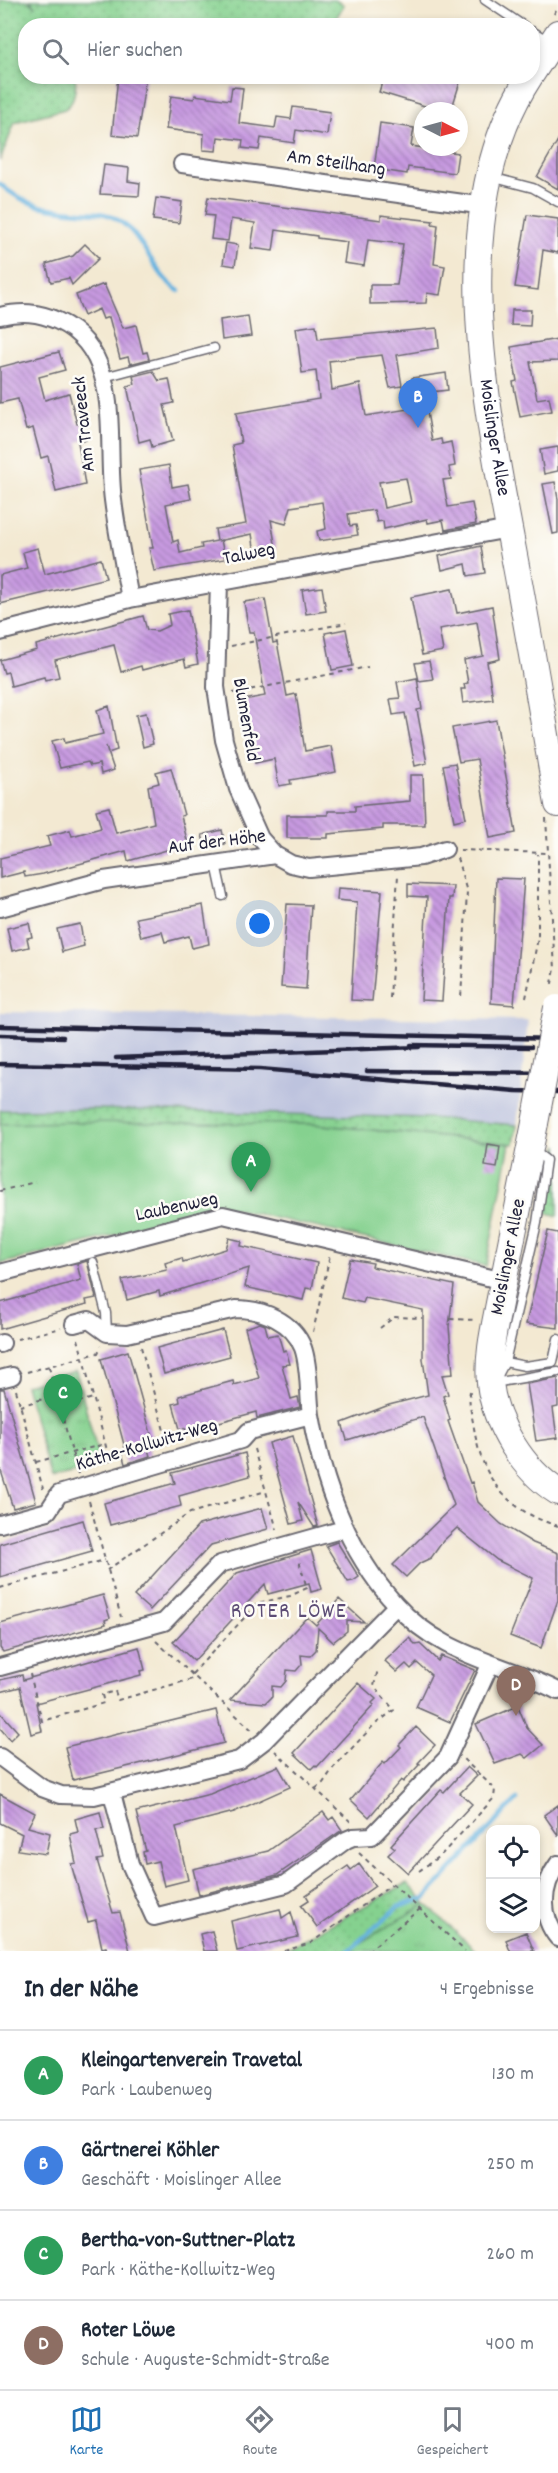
<!DOCTYPE html>
<html lang="de">
<head>
<meta charset="utf-8">
<style>
  :root { --surface:#fff; --page:#f2f2f3; --text:#1f2937; --muted:#747a83; --line:#e0e1e3; --accent:#1f6fb2 }
  body { margin:0; font-family:Dekko,sans-serif; background:var(--page); color:var(--text) }
  .controls { position:absolute; right:18px; bottom:18px; display:grid; overflow:hidden; border-radius:12px; box-shadow:0 3px 9px #0003 }
  .controls button { width:54px; height:54px; display:grid; place-items:center; padding:0; border:0; border-bottom:2px solid var(--line); background:var(--surface); color:var(--text); font:30px sans-serif }
  .compass { position:absolute; left:414px; top:102px; width:54px; height:54px; border-radius:50%; background:var(--surface); box-shadow:0 3px 9px #0003; rotate:96deg }
  .you { position:absolute; left:260px; top:924px; width:21px; height:21px; margin:-15px; border:4px solid #fff; border-radius:50%; background:#1a73e8; box-shadow:0 0 0 9px #1a73e833 }
  .badge { display:grid; place-items:center; width:39px; height:39px; border-radius:50%; background:var(--accent); color:#fff; font-size:20px; font-weight:700 }
  .pin { position:absolute; translate:-50% -50px; filter:drop-shadow(0 2px 3px #0008) }
  .pin::after { content:''; position:absolute; top:32px; width:21px; height:18px; background:inherit; clip-path:polygon(0 0,100% 0,50% 100%) }
  .list { margin:0; padding:0; list-style:none }
  h2 { display:flex; justify-content:space-between; align-items:center; height:78px; margin:0; padding:0 24px; font-size:26px }
  h2 small { font-size:20px; font-weight:400; color:var(--muted) }
  .list li { display:grid; grid-template-columns:39px 1fr auto; gap:18px; align-items:center; box-sizing:border-box; height:90px; padding:0 24px; border-top:2px solid var(--line) }
  .list b { display:block; font-size:22px; white-space:nowrap }
  .list p { margin:0; font-size:20px; white-space:nowrap; color:var(--muted) }
  .list em { font-size:20px; font-style:normal; color:var(--muted) }
  .icon { flex:none; width:33px; height:33px; fill:none; stroke:currentColor; stroke-width:2; stroke-linecap:round; stroke-linejoin:round }
  .map { position:relative; flex:none; width:558px; height:1951px; overflow:hidden }
  .search { position:absolute; background:var(--surface); box-shadow:0 3px 9px #0003; left:18px; right:18px; top:18px; height:66px; display:flex; align-items:center; gap:15px; box-sizing:border-box; padding:0 21px; border-radius:24px; color:var(--muted); font-size:22px }
  .sheet { height:438px; background:var(--surface) }
  nav { display:flex; justify-content:space-around; align-items:center; box-sizing:border-box; height:84px; border-top:2px solid var(--line); background:var(--surface); font-size:16px; color:var(--muted) }
  nav a { display:grid; justify-items:center; gap:3px }
  nav .on { color:var(--accent) }
  .map>svg:first-child { display:block }
  .railway { fill:#bdc3de }
  .grass { fill:url(#grass-dots); stroke:#547a65; stroke-width:1.5 }
  .park { fill:url(#park-tufts); stroke:#547a65; stroke-width:1.5 }
  .garden { fill:#85d18f; stroke:#547a65; stroke-width:1.5 }
  .lines { fill:none; stroke-linecap:round; stroke-linejoin:round }
  .stream { stroke:#66b2df; stroke-width:4.5 }
  .building { fill:url(#building-back-hatch); fill-rule:evenodd }
  .service-casing { stroke:#6b6870; stroke-width:11 }
  .minor-casing { stroke:#6b6870; stroke-width:20 }
  .primary-casing { stroke:#6b6870; stroke-width:28 }
  .path { stroke:#6b6870; stroke-width:2; stroke-dasharray:4.5 4.5; stroke-linecap:butt }
  .service { stroke:#fff; stroke-width:8 }
  .minor { stroke:#fff; stroke-width:16 }
  .primary { stroke:#fff; stroke-width:26 }
  .rail { stroke:#22223b; stroke-width:4.5 }
  .primary-bridge-casing { stroke:#6b6870; stroke-width:28; stroke-linecap:butt }
  .primary-bridge { stroke:#fff; stroke-width:26 }
  .labels { text-anchor:middle; dominant-baseline:central; stroke-width:5; stroke-linejoin:round; paint-order:stroke }
  .street-label { font-size:20px; fill:#22223b; stroke:#fdfcf7 }
  .quarter-label { font-size:22px; letter-spacing:1.5px; fill:#5c4c75; stroke:#fdfcf7 }
</style>
</head>
<body>
<div class="map">
<svg width="558" height="1951" viewBox="0 0 558 1951">
  <defs>
    <pattern id="grass-dots" width="8" height="8" patternUnits="userSpaceOnUse" patternTransform="scale(1.5)"><rect width="8" height="8" fill="#85d18f"/><path d="M2 2h.1M6 6h.1" fill="none" stroke="#73b37c" stroke-width="1.8" stroke-linecap="round"/></pattern>
    <pattern id="park-tufts" width="24" height="20" patternUnits="userSpaceOnUse" patternTransform="scale(1.5)"><rect width="24" height="20" fill="#85d18f"/><path d="M3 7l-1-3M5 7V3M7 7l1-3M15 17l-1-3M17 17v-4M19 17l1-3" fill="none" stroke="#73b37c"/></pattern>
    <pattern id="building-back-hatch" width="6" height="6" patternUnits="userSpaceOnUse" patternTransform="scale(1.5)"><rect width="6" height="6" fill="#c79ae0"/><path d="M-1 5l2 2M0 0l6 6M5-1l2 2" fill="none" stroke="#a17db7"/></pattern>
  </defs>
  <rect width="100%" height="100%" fill="#fdfcf7"/>
  <filter id="ink" filterUnits="userSpaceOnUse"><feTurbulence type="fractalNoise" baseFrequency=".0167" numOctaves="2"/><feDisplacementMap in="SourceGraphic" scale="12" xChannelSelector="R" yChannelSelector="G"/><feConvolveMatrix kernelMatrix="1 2 1 2 8 2 1 2 1" color-interpolation-filters="sRGB"/></filter>
  <filter id="wash" filterUnits="userSpaceOnUse"><feTurbulence type="fractalNoise" baseFrequency=".008" numOctaves="4" result="noise"/><feDisplacementMap in="SourceGraphic" scale="24" xChannelSelector="R" yChannelSelector="G"/><feGaussianBlur stdDeviation="1.35" result="paint"/><feColorMatrix in="noise" values="0 0 0 0 0 0 0 0 0 0 0 0 0 0 0 0 0 1.4 0 .05"/><feComposite in="paint" operator="in"/></filter>
  <g filter="url(#wash)">
    <rect width="100%" height="100%" fill="#f3e9d2"/>
    <path class="railway" d="M0,1012l528,8 -11,105 -88,-7 -334,-9 -95,1z"/>
    <path class="grass" d="M0,0h27l9,7 -6,-7h305l9,5 -12,20 -228,1 -27,-9v8l-51,1v50l49,1c2,10 -1,26 -10,32l-50,13 -15,39z
      M95,1109l334,9 88,7 -3,19 -202,-20h-312v-14z
      M558,1145v71l-14,-4z
      M407,1883l19,21 -79,47h-65z"/>
    <path class="park" d="M76,1371l25,95 -50,13 -26,-94z
      M426,1904l50,47h-130z"/>
    <path class="garden" d="M69,1122l243,2 198,20 -24,122 -259,-59 -227,57v-140z"/>
    <g class="lines">
      <path class="stream" d="M0,184c26,23 48,25 81,28 8,1 19,0 27,3 36,13 41,57 71,76
        M348,1951l50,-44 27,-9 92,-99"/>
    </g>
    <g id="blocks">
      <path class="building" d="M118,76h28l-9,62 -25,-3z
        M384,76h69l8,3 -10,32h-10l-62,-19z
        M232,87l11,1 -4,35 36,5 2,-11 14,2 2,-12 37,5 -3,23 -31,-5 -2,13 -33,-5 -2,12 -17,-2 1,-8 -25,-3 -2,14 -13,-1 1,-16 -38,-5 5,-33 23,3 1,-4 35,5z
        M380,123l34,5 -3,18 47,7 -3,20 -47,-6 -1,7 -33,-5z
        M558,140v49l-21,-12z
        M104,165l25,3 -1,13 12,2 -1,13 -39,-2z
        M208,197l173,23v-5l52,6 -1,3 6,1 -4,39 11,2 -5,29 -13,-2 -1,10 -56,1v-19h27l6,-41 -35,-4 -4,26 -20,-3 3,-21 -30,-4v-2l-41,-6 -3,21 -22,-3 4,-25 -24,-4 -3,22 -17,-2 3,-23 -9,-1z
        M156,198l26,4 -3,21 -26,-3z
        M527,215l31,4v34l-15,-3 -5,40 -23,-3z
        M226,243l12,2 -3,21 -12,-2z
        M85,244l14,14 -27,27 -3,-7 -18,4 -5,-18 27,-8z
        M104,284l19,44 13,-3 7,28 4,-1 2,7 -19,5 -2,-7 -8,2 -11,-42 -6,2 -4,-10 -15,7 -8,-21z
        M512,310h19l-1,16 -19,-1z
        M248,316l3,20 -29,4 -2,-20z
        M316,325l2,14 119,-11 2,20 -42,7 5,31 -12,2 -8,-33 -53,6 3,29 28,-6 6,32 60,-10 6,35 9,-2 1,5 9,-2 4,24 -6,1 2,12 -8,1 5,27 24,-4 4,21 -31,6 -2,-10 -15,3 -1,-4 -43,10 -1,-8 -6,1 -3,-12 -26,4 2,12 6,-1 2,10 -39,6 -2,-10 9,-2 -4,-27 -31,5 -5,17 -15,-4 5,29 -21,4 -3,-19 -34,7 3,-1 4,19 -71,12 -5,-23h4l-14,-78 30,-5 3,22 16,-3 3,15 -25,5 7,38 5,-2 2,13 22,-5 -1,-4 16,-3 -2,-12 31,-5 -14,-79 9,-2 -5,-30 83,-14 -3,-28 -14,2 -6,-45zM406,478l5,24 -27,6 -5,-26z
        M558,339v22l-28,1 7,37 12,-2 3,14 -32,6 -7,-35 4,-1 -6,-34z
        M59,352l6,18 -26,7 6,23 24,-7 8,31 5,-1 4,17 -8,2 7,43 -29,7 -8,-36 -7,2 -8,-30 -7,2 -8,-31 -18,4v-36z
        M153,371l6,10 10,-2 5,24 -10,2 9,36 -21,6 -2,-8 -11,3 -12,-56 8,-2 -2,-8z
        M446,373l2,17 -34,4 -2,-16z
        M558,447v24l-14,3 -4,-24z
        M555,482l3,17v34l-5,1 -10,-50z
        M481,546l4,27 -17,3 -2,-12 -24,6 -3,-14z
        M38,548l7,26 56,-15 5,19 -106,26v-29l27,-7 -4,-16z
        M322,587l4,24 -20,3 -4,-24z
        M452,589l5,24 35,-7 8,53 -13,3 6,37 -30,4 -2,-14h4l-1,-5 4,-1 -4,-23 19,-4 -6,-34 -38,7 4,22 -21,4 -11,-58z
        M265,599l8,44 4,-1 10,54 9,-2 9,57 26,-5 5,26 -46,8 1,4 -12,2 -5,-27 -19,4 -12,-63 22,-4 -11,-64h-5l-5,-30z
        M188,610l10,54 -12,3 -2,-8 -42,11 -1,-4 -20,6 -7,-27 -59,15 4,17 -14,3 -1,-3 -33,9 -3,-14 -4,1 -4,-13 37,-10 -1,-5 107,-29 4,14 10,1 13,-6 -2,-11z
        M346,629l7,37 -21,4 -7,-37z
        M429,661l4,18 -14,2 -4,-18z
        M417,678l5,31 -5,1 10,53 -12,3 -10,-53 -12,2 -3,-16 10,-1 -3,-16z
        M109,706l8,44 -9,3 -2,-7 8,24 -13,4 -2,-10 -9,2 -2,-4 -28,6 -8,-27 12,-3 1,5 38,-9 -6,-24z
        M146,713l7,31 -10,3 -7,-32z
        M496,720l20,113 -26,5 -13,-79 -18,3 -7,-34z
        M455,763l11,55 -12,3 -11,-56z
        M171,768l13,47 -3,1 7,28 -60,17 -2,-10 -83,23 -18,3 -1,-5 -24,6v-20l50,-12 -3,-10 23,-6 2,6 29,-8 -5,-18 13,-3 7,26 38,-10 -6,-37 11,-3 -3,-11z
        M410,775h13l2,50h-42v4l-55,5v4h-41v-23h41v-4h27v-5l55,-5z
        M222,830l3,14 -19,5 -4,-14z
        M496,878l28,1 -10,126 -23,-2z
        M408,884l45,2 -1,12h-3l-7,103 -21,-1 6,-103 -19,-1z
        M338,888l44,3 -10,110 -21,-1 6,-98 -20,-2z
        M287,904l24,1 -5,84 -25,-2z
        M203,905l6,39 -17,4 -3,-12 -24,6 -3,-10 -21,5 -5,-19z
        M29,923l3,14 -5,1 2,9 -17,4 -5,-23z
        M80,924l4,22 -22,6 -5,-23z
        M488,1144l12,2 -3,22 -12,-2z
        M548,1231l10,2v95l-32,-4z
        M229,1238l13,3 -1,5 76,17 -5,26 -6,-1 -3,12 -58,-13 4,-19 -89,28 -1,-5 -32,9 -5,-20 45,-10 -2,-7 17,-5 1,4 43,-13z
        M350,1259l23,4 -1,4 82,18 -5,41 4,48 -11,1 6,19 -5,2 7,24 -2,1 22,62 2,-1 6,20 23,22 32,19 25,10v47l-17,48 -31,-12 23,-58 -36,-18 -40,-32 -14,13 -12,17 -11,5 -14,14 -13,-12 61,-60 -31,-88 -76,23 -5,-17 47,-18 39,-10 -5,-36v-49l-58,-12 -2,5 -22,-5z
        M87,1261l9,37 -10,2 1,4 -87,25v-26l81,-23 -4,-16z
        M260,1323l5,2 3,11 10,-2 5,17 3,-1 4,14 -8,1 9,34 7,-2 2,10 -43,11 -1,-6 -70,19 -1,-3 -5,1 -7,-25 7,-2 -1,-6 54,-15 1,4 25,-7 -14,-50z
        M223,1330l7,26 -66,18 -7,-26z
        M128,1351l25,90 -7,2 4,13 -25,8 -3,-11 4,-1 -25,-93z
        M558,1378v29l-5,1 4,30 -21,3 -9,-57z
        M0,1389h4l32,113 -23,6 -13,-40z
        M293,1436l25,90 -4,1 -16,-25 5,19 -12,3 -22,-81z
        M245,1453l5,23 -71,20 2,10 -71,19 -6,-22 71,-20 -3,-10z
        M262,1508l6,21 -57,16 -61,65 -16,-14 65,-71z
        M83,1520l9,31 -92,26v-33z
        M337,1542l22,35 -6,4 -5,1 -22,-36z
        M311,1550l11,39 -11,3 -2,-9 -41,11 -3,-10 -71,77 -21,-19 64,-69z
        M103,1595l7,23 -5,2 1,4 -103,28 -3,-4v-25z
        M339,1599l25,23 -17,-1v10l-14,11 -15,-14 -2,22 -6,6 -9,-1 1,9 -6,7 -9,-1 -1,11 -5,6 -9,-1v11l-6,6 -36,-3 77,-83 9,8z
        M409,1638l7,7 4,-1 18,17 3,-5 34,14 -25,52 -34,-15 15,-32 -14,-12 -6,6 -5,-5 -9,8 -12,-11z
        M139,1647l6,23 -5,1 1,4 -105,28 6,28 -11,3 -11,-47 -20,5v-12l22,-5 1,5z
        M358,1683l18,16 -4,4 2,2 -57,62 -2,-2 -4,4 -17,-16z
        M518,1706l9,22 16,17 -16,13 -5,-4 -27,10 -19,-40z
        M216,1710l8,33 -151,37 -8,-33z
        M0,1712l18,20 -8,8 -10,-12z
        M416,1727l19,18 -17,18 2,1 -17,18 -2,-2 -32,37 -18,-17 32,-38 2,2 16,-17 -2,-2z
        M278,1766l12,21 -56,25 -58,15 12,53 -24,6 -6,-25 -13,3 -2,-12 3,-1 -10,-39 74,-18z
        M467,1767l10,9 -17,17 12,11 -64,69 -20,-18 7,-7 -4,-3 50,-55 3,2z
        M0,1794l35,19 -7,14 22,6 -4,21 -28,-4 4,-16 -22,-11z
        M558,1805v30l-14,-20z
        M100,1812l4,17 -8,1 7,29 -6,1 16,53 7,-1 10,39h-23l-1,-4 -4,1 -6,-28 -8,2 -17,-58 5,-1 -6,-29 8,-2 -3,-13z
        M323,1812l6,8 4,-3 9,13 -65,45 -78,20 -6,-26 75,-18z
        M359,1864l16,22 -58,41 -16,-22 8,-5 -3,-5 42,-29 3,4z
        M280,1909l2,9 9,-6 7,25 -61,14 -6,-30z
        M212,1931l5,20h-13l-4,-17z
        M526,1932l8,19h-24l-4,-11z"/>
    </g>
  </g>
  <g filter="url(#ink)">
    <use href="#blocks" fill-opacity="0" stroke="#6b6870" stroke-width="1.5"/>
    <g class="lines">
      <defs>
        <path id="service" d="M485,0l39,26
          M532,31l18,11
          M491,177l42,11 25,14
          M104,377l110,-29
          M216,864l7,32
          M93,1262l13,51 1,19
          M505,1362l20,4 28,-4 5,-23
          M497,1377l8,-15 32,-139 9,-63 -12,-9
          M494,1383l64,-11"/>
        <path id="minor" d="M182,164l303,42
          M0,316c21,-5 38,-4 58,5 67,31 47,119 55,179 4,33 11,66 17,99
          M219,582l-3,105 8,53 14,49 22,49 15,17 16,9 18,4 112,-11 24,-8
          M0,632l130,-33 379,-70
          M0,908l104,-28 171,-25
          M0,1273l223,-58 281,66
          M74,1324l15,-4 18,13 20,1 109,-25c26,0 57,12 67,39 7,20 5,46 8,67 12,70 37,136 84,189 46,52 106,58 163,87
          M0,1344l2,-1
          M0,1379l12,-3
          M0,1524l48,-13 11,-17 182,-54 8,-9 62,-16
          M0,1667l164,-45 56,-58 124,-35
          M0,1757l42,31 19,7 33,1 145,-36 25,-19 132,-135
          M112,1793l18,71 24,53 132,-33 60,-44 7,-3 19,-1 76,-79 42,-92
          M558,1864c-17,23 -18,52 0,74"/>
        <g id="primary">
          <path d="M532,73l26,-40"/>
          <path id="s1" d="M530,76c-87,133 -44,329 -17,474 16,84 30,169 45,254"/>
          <path d="M535,1123c-11,57 -23,113 -34,170 -5,28 -14,61 -11,90 5,42 33,87 68,109"/>
        </g>
      </defs>
      <use href="#service" class="service-casing"/>
      <use href="#minor" class="minor-casing"/>
      <use href="#primary" class="primary-casing"/>
      <path class="path" d="M554,14l4,-8
        M231,646l115,-23
        M233,693l135,-26
        M546,818l9,151 -4,19
        M460,850l87,3
        M457,858l10,34 -6,106
        M390,998l8,-123
        M526,998l12,-60v-84
        M0,1191l35,-9
        M450,1319l27,1
        M380,1328l14,-11 28,1
        M313,1332l17,-77
        M17,1339l44,-11
        M78,1339l32,123
        M141,1347l27,98
        M49,1367l29,107
        M27,1372l71,-19 3,-7
        M16,1390l27,99
        M470,1391c-2,12 2,24 4,37 8,52 34,83 84,98
        M20,1406l36,-11
        M61,1407l32,-9
        M254,1449l23,81
        M36,1462l69,-18
        M89,1501l32,116
        M107,1570l83,-57 76,-22
        M0,1588l105,-28
        M156,1641l97,90
        M30,1674l12,47 62,-18 -2,-8 13,-4 3,9 78,-22
        M192,1674l66,-71 32,-7 17,-8 -9,-30
        M275,1751l77,72
        M315,1789l8,-6 11,-16 39,-41 21,-16 -20,-24 4,-17
        M359,1853l106,98
        M419,1871l23,-17 52,-56 1,-9 -32,-30
        M0,1950l1,1
        M284,1951l27,-8 82,-59
        M368,1951l52,-42"/>
      <use href="#service" class="service"/>
      <use href="#minor" class="minor"/>
      <use href="#primary" class="primary"/>
      <path class="rail" d="M0,1026l558,13
        M0,1035l63,2
        M411,1045l120,2
        M116,1058l303,-11
        M0,1064l260,5 256,22 42,1
        M367,1071l191,2"/>
      <defs>
        <path id="primary-bridge" d="M535,1123l22,-115"/>
      </defs>
      <use href="#primary-bridge" class="primary-bridge-casing"/>
      <use href="#primary-bridge" class="primary-bridge"/>
    </g>
  </g>
  <g class="labels">
    <g class="street-label">
      <text transform="translate(336 164) rotate(8)">Am Steilhang</text>
      <text transform="translate(85 424) rotate(-96)">Am Traveeck</text>
      <text stroke="none"><textPath href="#s1" startOffset="372">Moislinger Allee</textPath></text>
      <text transform="translate(249 555) rotate(-11)">Talweg</text>
      <text transform="translate(245 720) rotate(80)">Blumenfeld</text>
      <text transform="translate(217 843) rotate(-7)">Auf der Höhe</text>
      <text transform="translate(177 1208) rotate(-12)">Laubenweg</text>
      <text transform="translate(509 1257) rotate(-79)">Moislinger Allee</text>
      <text transform="translate(147 1446) rotate(-16)">Käthe-Kollwitz-Weg</text>
    </g>
    <g class="quarter-label">
      <text x="289" y="1612">ROTER LÖWE</text>
    </g>
  </g>
</svg>
<div class="controls">
<button><svg class="icon" aria-label="locate" viewBox="0 0 24 24"><circle cx="12" cy="12" r="6"/><path d="M12 2v4M12 18v4M2 12h4M18 12h4"/></svg></button>
<button><svg class="icon" aria-label="layers" viewBox="0 0 24 24"><path d="M12 4l9 5-9 5-9-5zM3 14l9 5 9-5"/></svg></button>
</div>
<svg class="compass" viewBox="-18 -18 36 36"><path d="M0-13l5 13h-10z" fill="#e53935"/><path d="M0 13l5-13h-10z" fill="#747a83"/></svg>
<div class="you"></div>
<div class="pin badge" style="left:251px;top:1192px;background:#2e9e5b">A</div>
<div class="pin badge" style="left:418px;top:428px;background:#3f7fe0">B</div>
<div class="pin badge" style="left:63px;top:1424px;background:#2e9e5b">C</div>
<div class="pin badge" style="left:516px;top:1716px;background:#8d6e63">D</div>
<div class="search"><svg class="icon" aria-label="search" viewBox="0 0 24 24"><circle cx="10" cy="10" r="6"/><path d="M15 15l6 6"/></svg>Hier suchen</div>
</div>
<section class="sheet">
<h2>In der Nähe<small>4 Ergebnisse</small></h2>
<ul class="list">
<li><span class="badge" style="background:#2e9e5b">A</span><div><b>Kleingartenverein Travetal</b><p>Park · Laubenweg</p></div><em>130 m</em></li>
<li><span class="badge" style="background:#3f7fe0">B</span><div><b>Gärtnerei Köhler</b><p>Geschäft · Moislinger Allee</p></div><em>250 m</em></li>
<li><span class="badge" style="background:#2e9e5b">C</span><div><b>Bertha-von-Suttner-Platz</b><p>Park · Käthe-Kollwitz-Weg</p></div><em>260 m</em></li>
<li><span class="badge" style="background:#8d6e63">D</span><div><b>Roter Löwe</b><p>Schule · Auguste-Schmidt-Straße</p></div><em>400 m</em></li>
</ul>
</section>
<nav>
<a class="on"><svg class="icon" aria-label="map" viewBox="0 0 24 24"><path d="M3 6l6-2 6 2 6-2v14l-6 2-6-2-6 2zM9 4v14M15 6v14"/></svg>Karte</a>
<a><svg class="icon" aria-label="directions" viewBox="0 0 24 24"><path d="M12 3l9 9-9 9-9-9zM9 14v-3h6M13 9l2 2-2 2"/></svg>Route</a>
<a><svg class="icon" aria-label="saved" viewBox="0 0 24 24"><path d="M7 4h10v16l-5-4-5 4z"/></svg>Gespeichert</a>
</nav>
</body>
</html>
